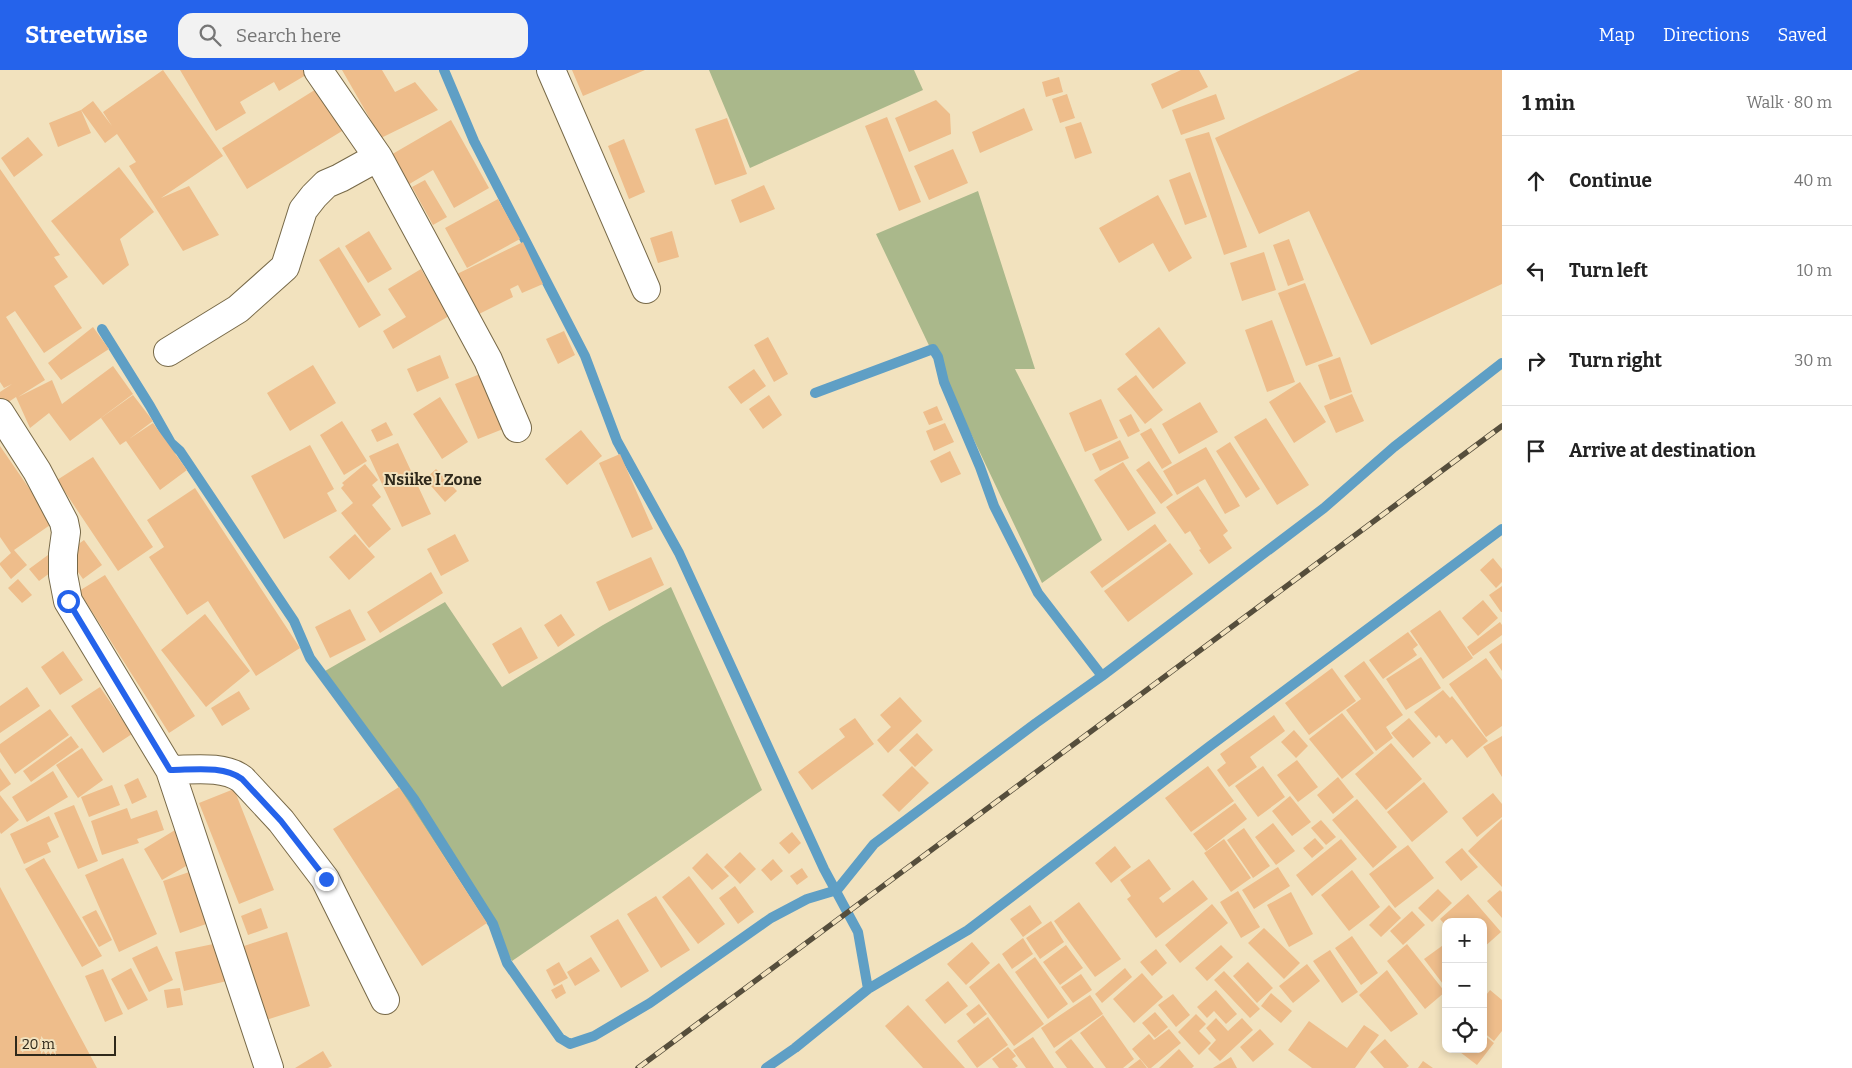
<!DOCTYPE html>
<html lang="en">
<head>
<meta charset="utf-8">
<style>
  :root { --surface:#fff; --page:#f2f2f2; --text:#222; --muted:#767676; --line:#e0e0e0; --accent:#2563eb }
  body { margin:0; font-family:Bitter,serif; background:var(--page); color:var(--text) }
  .controls { position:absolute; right:15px; bottom:15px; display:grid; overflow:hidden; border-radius:10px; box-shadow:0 2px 8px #0003 }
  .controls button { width:45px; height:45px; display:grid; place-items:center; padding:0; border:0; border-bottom:1px solid var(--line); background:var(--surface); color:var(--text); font:25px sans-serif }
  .scale { position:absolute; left:15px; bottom:12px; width:101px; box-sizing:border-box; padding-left:5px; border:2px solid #2f291b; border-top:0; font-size:14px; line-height:18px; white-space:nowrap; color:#2f291b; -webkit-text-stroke:4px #f2e2be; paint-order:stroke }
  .stop { position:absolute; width:15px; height:15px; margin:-11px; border:4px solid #2563eb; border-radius:50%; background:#fff }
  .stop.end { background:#2563eb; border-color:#fff; box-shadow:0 1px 5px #0008 }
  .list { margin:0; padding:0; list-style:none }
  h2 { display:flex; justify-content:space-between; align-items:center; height:65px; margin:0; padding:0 20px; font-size:21px }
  h2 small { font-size:16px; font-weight:400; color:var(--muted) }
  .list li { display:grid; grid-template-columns:32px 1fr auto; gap:15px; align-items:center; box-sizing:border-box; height:90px; padding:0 20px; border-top:1px solid var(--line) }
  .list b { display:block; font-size:19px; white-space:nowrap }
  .list em { font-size:16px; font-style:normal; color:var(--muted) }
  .icon { flex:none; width:28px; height:28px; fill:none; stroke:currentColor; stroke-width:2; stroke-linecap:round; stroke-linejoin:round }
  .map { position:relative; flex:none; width:1502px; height:998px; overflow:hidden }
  header { display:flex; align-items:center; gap:30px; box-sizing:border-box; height:70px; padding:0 25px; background:var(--accent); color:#fff }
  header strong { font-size:24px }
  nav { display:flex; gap:28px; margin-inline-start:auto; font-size:18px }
  .search { width:350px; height:45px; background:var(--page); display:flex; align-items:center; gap:12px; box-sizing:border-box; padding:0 18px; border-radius:15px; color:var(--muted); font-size:19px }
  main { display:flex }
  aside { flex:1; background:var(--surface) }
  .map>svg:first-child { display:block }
  .green { fill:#aab88b }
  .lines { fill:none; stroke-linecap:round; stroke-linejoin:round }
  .stream { stroke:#5f9fc5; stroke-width:10 }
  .building { fill:#eebd8b }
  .minor-casing { stroke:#776948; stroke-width:30 }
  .minor { stroke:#fff; stroke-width:28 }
  .rail-casing { stroke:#564e3c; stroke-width:5.5 }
  .rail { stroke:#f2e2be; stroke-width:4; stroke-dasharray:11; stroke-linecap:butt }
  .route { stroke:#2563eb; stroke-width:6 }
  .labels { text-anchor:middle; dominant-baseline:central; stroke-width:4; stroke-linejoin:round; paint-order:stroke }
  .quarter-label { font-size:16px; font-weight:bold; fill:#2f291b; stroke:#f2e2be }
</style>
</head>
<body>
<header>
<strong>Streetwise</strong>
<div class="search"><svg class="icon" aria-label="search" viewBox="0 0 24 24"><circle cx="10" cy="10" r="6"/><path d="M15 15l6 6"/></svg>Search here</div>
<nav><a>Map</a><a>Directions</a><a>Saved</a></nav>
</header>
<main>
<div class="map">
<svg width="1502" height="998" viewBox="0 0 1502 998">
  <rect width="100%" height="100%" fill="#f2e2be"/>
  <path class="green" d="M709,0h205l9,20 -173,78z
    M978,121l57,178h-20l87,171 -60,43 -166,-349z
    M671,517l91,203 -250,171 -139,-213 -48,-77 120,-69 57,85 101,-62z"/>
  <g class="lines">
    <path class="stream" d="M444,0l30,71 111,215 32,85 62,112 145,316 34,63 10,57
      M102,259l48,77 21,37 9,8 114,170 16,37 104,141 79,125 14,39 53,75 10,6 24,-8 56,-33 121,-85 36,-19 30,-9 37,-46 162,-121 66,-47 222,-168 70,-61 108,-84
      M815,323l118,-44 5,8 6,25 36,85 14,39 44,87 64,83
      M766,998l29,-20 73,-59 100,-59 242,-184 292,-217"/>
  </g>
  <path class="building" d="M163,0l60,86 -62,42 28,-12 30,49 -36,16 -54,-85 7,-4 -19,-28 -12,9 -24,-33 10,23 -33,14 -9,-24 32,-13 12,-9 19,25 -9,-14z
    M180,0h130l1,2 -32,19 -5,-9 -34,20 6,11 -30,18z
    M342,0h40l13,22 20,-10 23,28 -57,28z
    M572,0h73l-62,26z
    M1181,0h18l9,17 -46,22 -11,-25z
    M1360,0h142v214l-131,61 -62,-134 -50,23 -44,-96z
    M1059,7l4,15 -17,5 -4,-15z
    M321,16l26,42 -100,61 -25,-41z
    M1067,24l8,24 -15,5 -8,-24z
    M1216,24l9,25 -44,16 -9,-25z
    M936,30l14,14 1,20 -42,18 -14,-34z
    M1024,38l9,22 -53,23 -8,-21z
    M887,47l34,85 -22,9 -34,-85z
    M727,48l20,56 -32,11 -20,-56z
    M451,50l38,68 -35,20 -21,-38 -27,16 -17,-30z
    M1081,52l11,31 -17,6 -10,-32z
    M1209,62l38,115 -23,8 -39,-116z
    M28,67l15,18 -29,22 -13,-19z
    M624,69l21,53 -16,7 -21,-53z
    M953,79l15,34 -39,17 -15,-34z
    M119,97l35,45 -34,27 9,26 -26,20 -52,-64z
    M0,99l60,86 -6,2 14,20 -14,9 28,42 -38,25 -29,-42 -9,6 39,63 -27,17 34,-17 10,24 51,-38 20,28 -63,47 -21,-28 -19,15 -14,-31 -12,8 -4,-6v-7l12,-8 -8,4 -4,-6z
    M1190,102l17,45 -22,8 -16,-45z
    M425,110l22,37 -14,8 -21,-38z
    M764,115l11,24 -35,14 -9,-23z
    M1158,125l34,63 -23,14 -16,-29 -34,20 -20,-35z
    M498,129l22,40 -53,29 -22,-40z
    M369,161l23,38 -24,14 -23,-37z
    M672,161l7,26 -21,6 -8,-25z
    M1289,169l15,41 -16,6 -15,-41z
    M523,172l20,42 -21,9 -4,-8 -8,4 3,8 -36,18 -20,-41z
    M339,177l42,68 -22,13 -40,-68z
    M1264,182l12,38 -34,11 -12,-38z
    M421,199l28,47 -56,33 -10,-18 23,-14 -18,-28z
    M1305,213l28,73 -27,10 -28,-73z
    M1272,250l23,62 -28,10 -22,-62z
    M93,257l16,22 -48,31 -13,-17z
    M1159,257l27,36 -33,26 -28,-35z
    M564,261l11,24 -17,9 -12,-25z
    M768,267l20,37 -14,8 -20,-37z
    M440,285l9,23 -32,14 -10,-23z
    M1340,287l12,35 -22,8 -12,-35z
    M313,295l23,38 -46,28 -23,-38z
    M754,299l12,17 -25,18 -13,-17z
    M485,302l23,55 -30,12 -23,-55z
    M1136,305l27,35 -18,14 -28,-35z
    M1300,312l26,40 -32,21 -25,-41z
    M1352,324l12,27 -28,12 -12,-27z
    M133,325l20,26 -24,18 24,-16 34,47 -27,20 -34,-49 -6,4 -19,-27z
    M769,325l13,20 -19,14 -14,-20z
    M440,327l28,45 -26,17 -29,-45z
    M1101,329l17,39 -33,14 -16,-39z
    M1200,332l18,30 -39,22 -17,-30z
    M937,336l6,14 -14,5 -6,-13z
    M1131,344l9,17 -12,6 -9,-17z
    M1266,348l43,67 -32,20 -43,-68z
    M342,351l25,40 -23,14 -24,-40z
    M386,352l7,13 -16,7 -6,-12z
    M945,353l9,19 -20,9 -8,-20z
    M1151,358l21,35 -10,6 -22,-35z
    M581,360l21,26 -35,29 -22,-26z
    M1120,370l9,18 -29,13 -8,-17z
    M1230,372l30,47 -14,9 -30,-47z
    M398,373l33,71 -29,13 -33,-71z
    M310,375l24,44 -7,4 10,18 -53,28 -33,-63z
    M0,376l53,77 -39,27 13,15 -16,14 -11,-14v-2l11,-10 -11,-16z
    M1206,377l34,59 -15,8 -20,-35 -28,16 -14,-24z
    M950,381l11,23 -20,9 -11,-22z
    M620,384l33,75 -21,9 -33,-75z
    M93,387l60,90 -35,24 -61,-91z
    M1149,391l24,34 -12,9 -25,-34z
    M1123,392l33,51 -28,18 -34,-51z
    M365,394l13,16 -6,5 9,12 -9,8 19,24 -22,19 -28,-35 12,-10 -12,-15 3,-3 -2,-2z
    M436,399l21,22 -12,11 -20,-23z
    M1198,416l30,45 -5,4 9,13 -23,16 -10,-14 2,-1 -11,-18 -5,3 -19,-27z
    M195,418l105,160 -44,28 -48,-75 -21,14 -38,-58 15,-10 -17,-27z
    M1155,454l12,17 -65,47 -12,-16z
    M355,464l20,23 -26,23 -20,-23z
    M455,464l14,27 -28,15 -14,-27z
    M84,470l18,25 -19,14 -18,-25z
    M1170,473l23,31 -65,48 -24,-31z
    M48,485l10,12 -19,14 -10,-12z
    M651,487l13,28 -55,26 -13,-29z
    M1493,488l9,11v13l-6,6 -16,-18z
    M431,502l12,21 -63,40 -13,-21z
    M105,505l90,141 -26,17 -90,-142z
    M18,509l14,16 -10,8 -14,-15z
    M1502,516v26h-1l-12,-17z
    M1483,530l15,18 -20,18 -16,-18z
    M350,539l16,31 -36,18 -15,-31z
    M1440,540l33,48 -30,21 -33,-48z
    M205,544l45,57 -44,36 -45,-57z
    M561,544l14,21 -17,12 -14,-22z
    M1500,552l2,3v10l-29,21 -6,-9z
    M521,557l17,31 -29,16 -17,-30z
    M1408,562l10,13 -5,4 4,6 -34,24 -14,-19z
    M1502,573v28l-13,-19z
    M63,581l20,29 -23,15 -19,-28z
    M1421,587l20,31 -35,22 -20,-31z
    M1486,588l16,22v46l-16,11 -37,-53z
    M1364,591l39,54 -17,12 7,11 -17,13 -30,-41 15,-11 -17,-23z
    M1332,598l24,33 -47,34 -24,-32z
    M27,617l13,19 -40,27v-27z
    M100,617l32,47 -29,19 -32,-47z
    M1443,620l7,8 2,-2 36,45 -21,17 -15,-19 -6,5 -7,-9 -3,3 -22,-26z
    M239,621l11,18 -28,17 -11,-18z
    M900,627l22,24 -34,32 -11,-13 14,-13 -11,-12z
    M50,639l19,26 -54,39 -15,-22v-8z
    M1342,643l32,40 -32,26 -33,-40z
    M1274,645l11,16 -35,26 7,10 -28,20 -12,-17 9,-7 -6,-9z
    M855,648l19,26 -62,46 -14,-18 47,-35 -6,-8z
    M1409,648l22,25 -18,15 -22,-25z
    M1294,660l14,16 -12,12 -15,-16z
    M917,663l16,17 -18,17 -16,-17z
    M71,666l8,11 -48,35 -8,-11z
    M1502,666v41l-19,-30z
    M1391,673l31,36 -36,31 -31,-36z
    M82,678l21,32 -25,18 -22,-33z
    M1297,690l21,27 -20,15 -21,-27z
    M912,696l17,17 -30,29 -17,-17z
    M1208,696l26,35 -43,31 -26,-34z
    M1263,696l22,31 -27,20 -23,-31z
    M0,698l11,16 -11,8z
    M53,701l15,26 -41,25 -15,-25z
    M1338,707l16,20 -21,17 -16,-19z
    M138,708l9,19 -15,7 -8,-19z
    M1424,712l24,30 -36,30 -25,-30z
    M112,715l8,20 -31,12 -8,-20z
    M399,717l88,136 -65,43 -89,-137z
    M234,719l40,101 -35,14 -40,-101z
    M1493,723l9,11v13l-25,20 -15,-19z
    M0,725l19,25 -18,14 -1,-2z
    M1290,726l21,26 -19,14 -20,-25z
    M1357,729l40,48 -24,21 -41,-48z
    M1235,733l12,16 -41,32 -13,-17z
    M74,735l24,56 -20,8 -24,-56z
    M127,738l4,11 26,-9 7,20 -27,9 2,4 -37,12 -11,-34z
    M49,746l10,21 -12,6 4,9 -27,12 -14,-30z
    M1502,749v68l-34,-36z
    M1321,750l15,17 -10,8 -15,-17z
    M1273,753l22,28 -19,14 -21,-28z
    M1244,758l26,38 -17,12 -26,-38z
    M175,760l18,32 -31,18 -18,-31z
    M792,762l9,11 -12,11 -10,-11z
    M1315,768l9,10 -12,10 -9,-10z
    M1224,769l27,39 -20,14 -27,-39z
    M1341,769l16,20 -45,37 -16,-21z
    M1408,775l26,33 -39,30 -26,-34z
    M1115,776l16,21 -20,16 -16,-20z
    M1462,778l16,19 -17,14 -16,-19z
    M740,782l16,17 -16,15 -16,-17z
    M707,783l22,23 -17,14 -20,-22z
    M44,788l58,98 -20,11 -57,-98z
    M123,788l34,76 -38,18 -34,-77z
    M773,789l10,12 -12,10 -10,-11z
    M1149,789l22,30 -12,9 4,5 30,-23 15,19 -52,39 -29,-39 4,-3 -11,-16z
    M1278,797l12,19 -36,23 -12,-19z
    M802,798l6,9 -11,8 -7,-9z
    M198,799l17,52 -35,12 -17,-52z
    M1352,800l28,37 -31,24 -28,-36z
    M689,806l36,48 -27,20 -36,-47z
    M735,816l19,26 -16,12 -19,-26z
    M0,817l97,181h-97z
    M1438,819l14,14 -20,19 -14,-14z
    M1500,820l2,2v26l-15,-17z
    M1238,821l22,36 -19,11 -21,-36z
    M1291,822l22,42 -24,13 -22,-42z
    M1468,824l33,38 -18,16v-26h-37v4l-6,-7z
    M656,826l34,54 -29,18 -34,-54z
    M1079,832l42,57 -26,18 -41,-56z
    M1212,834l16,19 -48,40 -15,-18z
    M1030,835l12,18 -19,14 -13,-18z
    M1389,835l12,13 -20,19 -12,-12z
    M261,838l7,20 -20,7 -7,-19z
    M96,840l16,30 -13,7 -17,-30z
    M1412,841l13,14 -22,20 -13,-14z
    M618,849l31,52 -28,17 -31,-52z
    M1051,851l13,21 -24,17 -14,-21z
    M1264,858l36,35 -16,16 -36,-36z
    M287,862l23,74 -44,14 -22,-74z
    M1352,866l26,37 -17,12 -26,-37z
    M1023,868l10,16 -21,15 -10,-15z
    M972,872l18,21 -24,22 -19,-21z
    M218,873l9,38 -43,10 -9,-39z
    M1446,873v45l-22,-29z
    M1407,874l38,48 -20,17 -38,-48z
    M1066,875l17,23 -23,17 -17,-23z
    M1221,875l12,12 -26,24 -12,-13z
    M157,876l16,34 -24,12 -17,-34z
    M1156,879l11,14 -15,13 -12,-14z
    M1330,880l28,42 -16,11 -29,-42z
    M591,887l9,14 -25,15 -8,-14z
    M1035,887l33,47 -20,15 -33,-47z
    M559,892l9,16 -14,8 -8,-16z
    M1248,892l25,26 -16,15 -24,-27z
    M999,893l45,61 -30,22 -45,-59z
    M1307,894l13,17 -27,22 -14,-17z
    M131,898l17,32 -20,10 -17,-31z
    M1125,898l7,9 -30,26 -7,-9z
    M103,899l20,45 -18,8 -20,-46z
    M1387,900l31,44 -27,18 -32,-37z
    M1224,901l36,38 -10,9 -36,-38z
    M1142,903l21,24 -29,26 -21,-24z
    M1081,904l11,16 -19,13 -12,-16z
    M948,911l20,25 -23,18 -20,-24z
    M562,914l4,9 -10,6 -5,-9z
    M180,918l3,17 -16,3 -3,-18z
    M1216,920l21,24 -11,10 -12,-13 -7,7 -10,-11z
    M1490,920l12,10v31l-8,10 -11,-9v-33z
    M1271,923l21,18 -11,12 -20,-17z
    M1173,924l17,21 -14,12 -18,-22z
    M1090,925l13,19 -49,34 -13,-20z
    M979,934l8,10 -13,10 -8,-10z
    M908,935l57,63h-42l-38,-42z
    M1155,942l13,15 -13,11 -13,-15z
    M1196,944l10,10 -7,7 12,12 -12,12 -21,-23z
    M1103,945l31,44 -11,9h-17l-26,-35z
    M988,947l20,28 -31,23 -20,-27z
    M1216,948l12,13 14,-13 11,12 -33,31 -12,-12 8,-9 -10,-12z
    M1309,951l38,27 17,-23 15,10 -24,33h-43l-24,-18z
    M1169,959l12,14 -30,25h-3l-16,-19 17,-15 5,6z
    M1260,959l14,15 -21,18 -13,-15z
    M1483,964l11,9 -17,22 -21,-16h27z
    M1033,967l21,31h-28l-13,-18z
    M1071,969l23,29h-27l-12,-16z
    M1385,969l24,27 -3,2h-22l-14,-16z
    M1008,977l8,9 -4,3 6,7 -3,2h-16l-7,-9z
    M1179,979l15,17 -2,2h-33z
    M323,981l9,15 -4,2h-33z
    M1231,987l6,11h-24z
    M1140,989l7,9h-19z
    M1423,991l10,7h-15z"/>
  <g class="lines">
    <defs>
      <path id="minor" d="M318,0l60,87 110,203 29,68
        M551,0l95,219
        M168,282l70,-43 47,-42 18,-57 11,-14 12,-12 14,-6 38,-21
        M0,343l37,58 27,51 2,10 -3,22v21l5,26 102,169 99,298
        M170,700c22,0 53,-5 72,9l39,42 44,58 60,121"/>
    </defs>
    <use href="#minor" class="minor-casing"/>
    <use href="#minor" class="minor"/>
    <defs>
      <path id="rail" d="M638,998l864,-642"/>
    </defs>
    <use href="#rail" class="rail-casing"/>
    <use href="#rail" class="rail"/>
  </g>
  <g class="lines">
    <path class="route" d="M68,531l102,169c23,0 53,-5 72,9l39,42 45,58"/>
  </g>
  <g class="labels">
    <g class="quarter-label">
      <text x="433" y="409">Nsiike I Zone</text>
    </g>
  </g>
</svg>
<div class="controls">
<button>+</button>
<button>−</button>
<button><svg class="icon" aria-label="locate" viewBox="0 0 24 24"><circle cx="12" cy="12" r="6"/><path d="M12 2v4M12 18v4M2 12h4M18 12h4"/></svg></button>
</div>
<div class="scale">20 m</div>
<div class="stop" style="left:68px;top:531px"></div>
<div class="stop end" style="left:326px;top:809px"></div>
</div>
<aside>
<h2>1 min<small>Walk · 80 m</small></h2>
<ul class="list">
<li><svg class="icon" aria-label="ahead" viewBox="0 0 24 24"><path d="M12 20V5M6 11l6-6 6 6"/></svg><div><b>Continue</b></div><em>40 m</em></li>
<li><svg class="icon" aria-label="left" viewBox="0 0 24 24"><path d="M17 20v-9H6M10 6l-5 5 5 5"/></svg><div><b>Turn left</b></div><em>10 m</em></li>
<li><svg class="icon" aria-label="right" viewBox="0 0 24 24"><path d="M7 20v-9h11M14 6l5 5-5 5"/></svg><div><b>Turn right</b></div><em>30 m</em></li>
<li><svg class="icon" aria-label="arrive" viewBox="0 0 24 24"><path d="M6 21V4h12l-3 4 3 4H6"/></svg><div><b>Arrive at destination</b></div></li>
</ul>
</aside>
</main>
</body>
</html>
